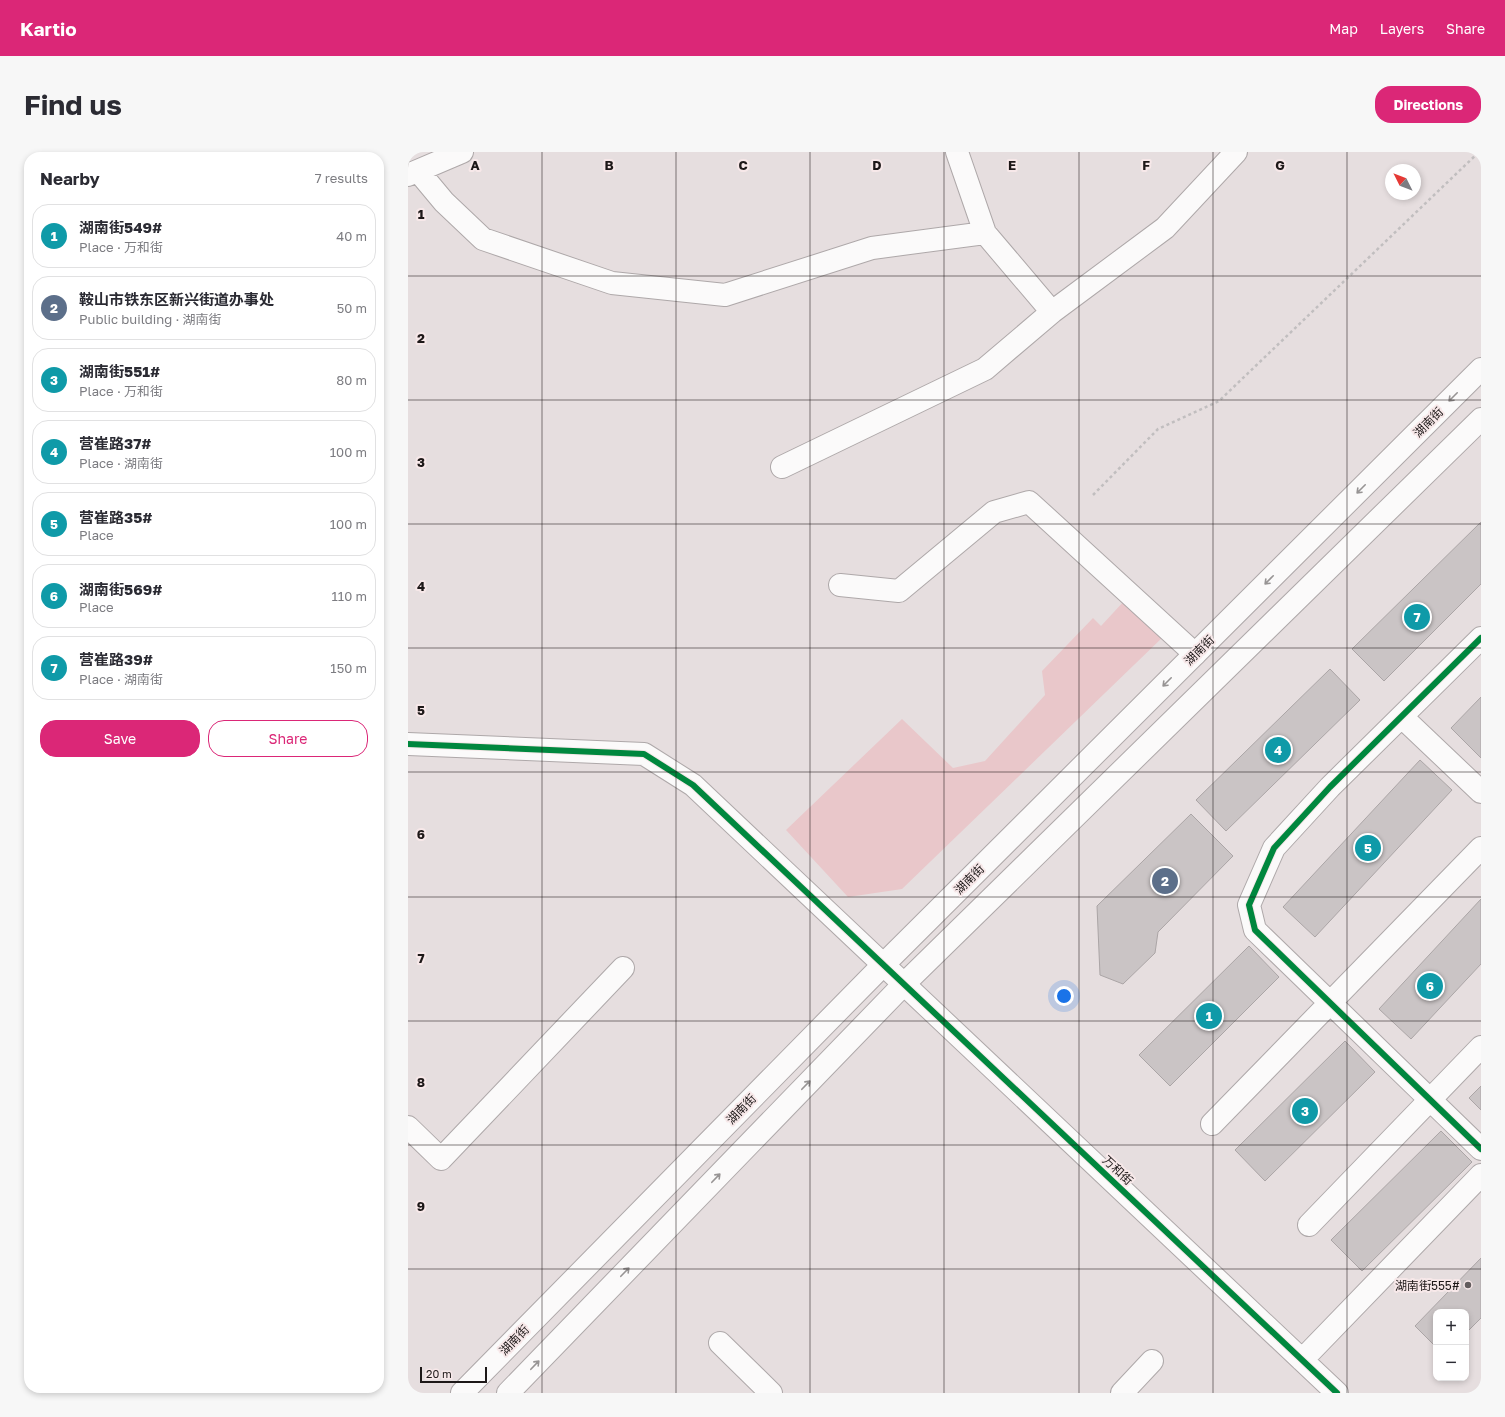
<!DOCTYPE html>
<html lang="en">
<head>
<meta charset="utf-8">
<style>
  :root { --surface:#fff; --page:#f7f7f7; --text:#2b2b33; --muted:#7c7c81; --line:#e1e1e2; --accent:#db2777 }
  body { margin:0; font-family:"Golos Text","Noto Sans SC",sans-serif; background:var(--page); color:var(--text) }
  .controls { position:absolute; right:12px; bottom:12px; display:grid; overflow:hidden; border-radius:8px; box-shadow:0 2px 6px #0003 }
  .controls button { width:36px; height:36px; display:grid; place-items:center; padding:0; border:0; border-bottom:1px solid var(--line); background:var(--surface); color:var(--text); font:20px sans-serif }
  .compass { position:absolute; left:977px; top:12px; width:36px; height:36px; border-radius:50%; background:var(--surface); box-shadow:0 2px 6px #0003; rotate:312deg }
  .scale { position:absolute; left:12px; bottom:10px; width:67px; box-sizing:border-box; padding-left:4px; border:2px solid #1d1818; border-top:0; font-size:11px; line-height:14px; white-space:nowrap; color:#1d1818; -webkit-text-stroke:3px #f7e8e9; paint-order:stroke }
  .you { position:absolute; left:656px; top:844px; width:14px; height:14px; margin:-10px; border:3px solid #fff; border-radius:50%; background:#1a73e8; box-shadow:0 0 0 6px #1a73e833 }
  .badge { display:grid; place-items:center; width:26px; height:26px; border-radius:50%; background:var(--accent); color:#fff; font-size:13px; font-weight:700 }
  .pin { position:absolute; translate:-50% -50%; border:2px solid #fff; box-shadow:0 1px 4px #0006 }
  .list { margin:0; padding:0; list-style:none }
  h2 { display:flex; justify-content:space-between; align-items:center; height:52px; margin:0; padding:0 16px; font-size:17px }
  h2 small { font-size:13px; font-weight:400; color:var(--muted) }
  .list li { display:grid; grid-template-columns:26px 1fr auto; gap:12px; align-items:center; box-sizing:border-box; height:64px; margin:0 8px 8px; padding:0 8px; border:1px solid var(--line); border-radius:16px }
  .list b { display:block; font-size:15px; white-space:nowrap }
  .list p { margin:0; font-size:13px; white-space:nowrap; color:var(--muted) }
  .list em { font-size:13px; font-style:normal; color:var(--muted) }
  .actions { display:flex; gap:8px; padding:12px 16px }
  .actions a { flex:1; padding:9px 0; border:1px solid var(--accent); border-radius:16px; text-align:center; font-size:14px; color:var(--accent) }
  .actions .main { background:var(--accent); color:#fff }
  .map { position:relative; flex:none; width:1073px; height:1241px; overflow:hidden; border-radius:16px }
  header { display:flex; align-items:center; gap:24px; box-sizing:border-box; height:56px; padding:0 20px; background:var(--accent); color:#fff }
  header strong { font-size:19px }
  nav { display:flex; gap:22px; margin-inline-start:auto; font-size:14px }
  .intro { display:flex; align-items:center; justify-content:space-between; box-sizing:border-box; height:96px; padding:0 24px }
  h1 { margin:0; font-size:28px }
  .button { padding:10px 18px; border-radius:16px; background:var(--accent); color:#fff; font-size:14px; font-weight:700 }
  main { display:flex; gap:24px; padding:0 24px }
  aside { flex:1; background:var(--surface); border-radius:16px; box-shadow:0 2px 6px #0003 }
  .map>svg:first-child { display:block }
  .green { fill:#e9c7ca }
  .building { fill:#cac4c5; stroke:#aba5a6 }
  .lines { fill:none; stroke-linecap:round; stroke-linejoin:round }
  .minor-casing { stroke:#aea8a9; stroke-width:24 }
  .major-casing { stroke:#aea8a9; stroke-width:24 }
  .path { stroke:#c1bebf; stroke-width:2.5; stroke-dasharray:3 3; stroke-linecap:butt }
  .minor { stroke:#fbfafa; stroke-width:22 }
  .major { stroke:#fbfafa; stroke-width:22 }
  .cycleway-casing { stroke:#f7e8e9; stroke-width:8 }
  .cycleway { stroke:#00873e; stroke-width:6 }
  .oneway { stroke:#979494 }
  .grid { fill:none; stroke:#1d1818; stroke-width:1; stroke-opacity:0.55 }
  .poi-dot { fill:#635d5e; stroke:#f7e8e9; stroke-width:1.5 }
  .labels { text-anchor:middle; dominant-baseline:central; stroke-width:4; stroke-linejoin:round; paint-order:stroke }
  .street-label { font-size:12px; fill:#1d1818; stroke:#f7e8e9 }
  .poi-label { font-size:12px; fill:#1d1818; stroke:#f7e8e9; text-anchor:end }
  .grid-label { font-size:13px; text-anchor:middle; font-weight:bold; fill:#1d1818; stroke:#f7e8e9; stroke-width:4; stroke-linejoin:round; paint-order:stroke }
</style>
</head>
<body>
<header>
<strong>Kartio</strong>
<nav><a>Map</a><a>Layers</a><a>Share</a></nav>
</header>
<div class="intro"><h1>Find us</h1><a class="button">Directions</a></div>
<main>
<aside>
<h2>Nearby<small>7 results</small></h2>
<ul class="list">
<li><span class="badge" style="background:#0f9aa8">1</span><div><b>湖南街549#</b><p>Place · 万和街</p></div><em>40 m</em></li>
<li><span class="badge" style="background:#5c6f8a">2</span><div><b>鞍山市铁东区新兴街道办事处</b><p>Public building · 湖南街</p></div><em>50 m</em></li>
<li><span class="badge" style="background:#0f9aa8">3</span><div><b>湖南街551#</b><p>Place · 万和街</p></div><em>80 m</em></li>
<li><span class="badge" style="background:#0f9aa8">4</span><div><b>营崔路37#</b><p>Place · 湖南街</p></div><em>100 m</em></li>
<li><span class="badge" style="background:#0f9aa8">5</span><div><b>营崔路35#</b><p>Place</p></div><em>100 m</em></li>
<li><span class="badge" style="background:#0f9aa8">6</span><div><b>湖南街569#</b><p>Place</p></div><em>110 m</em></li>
<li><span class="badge" style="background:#0f9aa8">7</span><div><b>营崔路39#</b><p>Place · 湖南街</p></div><em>150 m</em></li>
</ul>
<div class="actions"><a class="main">Save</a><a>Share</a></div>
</aside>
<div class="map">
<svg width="1073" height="1241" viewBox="0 0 1073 1241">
  <rect width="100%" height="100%" fill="#e6dedf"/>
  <path class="green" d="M717,448l39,36 -262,253 -54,8 -62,-67 116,-111 51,49 32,-7 60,-66 -3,-24 51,-53 8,8z"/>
  <path class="building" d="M1073,370v62l-97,97 -32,-32z
    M922,517l30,31 -134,131 -30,-31z
    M1073,545v61l-30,-30z
    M1012,608l32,30 -137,147 -32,-30z
    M783,662l42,42 -75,76 -3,21 -32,31 -23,-9 -3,-69z
    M1073,747v65l-70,75 -32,-30z
    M841,794l30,31 -109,109 -31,-31z
    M937,889l30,31 -110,109 -30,-31z
    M1073,934v24l-12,-12z
    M1033,979l31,31 -110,109 -31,-31z
    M1073,1106v60l-15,15v-21h-30v35l-21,-21z"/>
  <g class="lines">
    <defs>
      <path id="minor" d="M549,0l28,81 67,79
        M11,20l25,30 39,37 129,44 113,12 147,-47 113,-15
        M0,23l54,-23
        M374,315l203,-98 67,-57 113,-84 71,-76
        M432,433l59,6 95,-79 35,-10 166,152
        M1073,486l-151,149 -56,61 -25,57 6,25 226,219
        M994,565l79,75
        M0,592l236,10 49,31 644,608
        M804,972l269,-276
        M0,975l33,32 182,-191
        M901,1073l172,-178
        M312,1191l51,50
        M894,1208l179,-185
        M714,1241l30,-32"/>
      <path id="major" d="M54,1241l421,-428 598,-596
        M100,1241l397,-410 576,-564"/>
    </defs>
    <use href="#minor" class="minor-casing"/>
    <use href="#major" class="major-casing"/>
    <path class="path" d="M685,343l65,-66 61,-28 260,-249"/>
    <use href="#minor" class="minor"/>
    <use href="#major" class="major"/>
    <defs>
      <path id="cycleway" d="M1073,486l-151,149 -56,61 -25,57 6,25 226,219
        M0,592l236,10 49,31 644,608"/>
    </defs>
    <use href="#cycleway" class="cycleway-casing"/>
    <use href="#cycleway" class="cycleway"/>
  </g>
  <defs><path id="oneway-shaft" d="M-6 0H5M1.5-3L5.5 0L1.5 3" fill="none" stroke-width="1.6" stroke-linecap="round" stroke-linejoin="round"/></defs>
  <g class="oneway">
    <use href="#oneway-shaft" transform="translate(1045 245) rotate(135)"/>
    <use href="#oneway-shaft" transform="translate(953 337) rotate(135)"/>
    <use href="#oneway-shaft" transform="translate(861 428) rotate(135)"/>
    <use href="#oneway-shaft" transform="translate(759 530) rotate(135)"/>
    <use href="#oneway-shaft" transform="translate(398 933) rotate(-46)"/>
    <use href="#oneway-shaft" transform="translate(308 1026) rotate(-46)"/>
    <use href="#oneway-shaft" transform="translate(217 1120) rotate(-46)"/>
    <use href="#oneway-shaft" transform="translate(127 1213) rotate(-46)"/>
  </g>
  <path class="grid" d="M134,0v1241M268,0v1241M402,0v1241M536,0v1241M671,0v1241M805,0v1241M939,0v1241M0,124h1073M0,248h1073M0,372h1073M0,496h1073M0,620h1073M0,745h1073M0,869h1073M0,993h1073M0,1117h1073"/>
  <circle class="poi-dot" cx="1060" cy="1133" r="4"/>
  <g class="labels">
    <g class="street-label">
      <text transform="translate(1020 270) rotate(-45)">湖南街</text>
      <text transform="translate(791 498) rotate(-45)">湖南街</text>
      <text transform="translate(561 727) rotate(-45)">湖南街</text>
      <text transform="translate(333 957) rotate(-46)">湖南街</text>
      <text transform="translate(710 1018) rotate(43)">万和街</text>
      <text transform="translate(106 1188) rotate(-46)">湖南街</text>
    </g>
    <g class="poi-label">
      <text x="1052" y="1133">湖南街555#</text>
    </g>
  </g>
  <g class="grid-label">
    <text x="67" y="18">A</text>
    <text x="201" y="18">B</text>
    <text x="335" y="18">C</text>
    <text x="469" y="18">D</text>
    <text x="604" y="18">E</text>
    <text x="738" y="18">F</text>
    <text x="872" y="18">G</text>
    <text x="13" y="67">1</text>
    <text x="13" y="191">2</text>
    <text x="13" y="315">3</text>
    <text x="13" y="439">4</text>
    <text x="13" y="563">5</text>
    <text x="13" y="687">6</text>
    <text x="13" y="811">7</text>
    <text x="13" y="935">8</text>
    <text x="13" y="1059">9</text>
  </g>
</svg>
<div class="controls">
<button>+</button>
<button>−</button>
</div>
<svg class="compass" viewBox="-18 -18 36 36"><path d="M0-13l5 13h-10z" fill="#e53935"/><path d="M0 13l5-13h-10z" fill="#7c7c81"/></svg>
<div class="scale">20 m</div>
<div class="you"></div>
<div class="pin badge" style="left:801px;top:864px;background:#0f9aa8">1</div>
<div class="pin badge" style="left:757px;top:729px;background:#5c6f8a">2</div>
<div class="pin badge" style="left:897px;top:959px;background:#0f9aa8">3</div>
<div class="pin badge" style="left:870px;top:598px;background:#0f9aa8">4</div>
<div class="pin badge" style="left:960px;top:696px;background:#0f9aa8">5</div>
<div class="pin badge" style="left:1022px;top:834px;background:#0f9aa8">6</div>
<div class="pin badge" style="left:1009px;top:465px;background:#0f9aa8">7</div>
</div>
</main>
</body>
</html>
